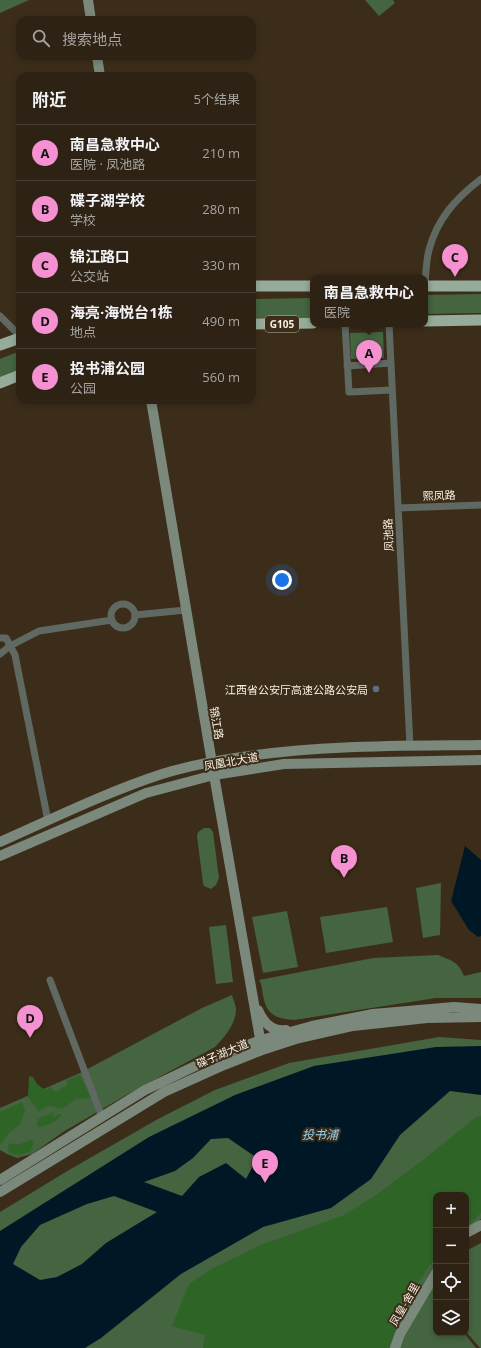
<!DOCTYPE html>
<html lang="zh">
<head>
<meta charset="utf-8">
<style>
  :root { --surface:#2d2214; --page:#392f22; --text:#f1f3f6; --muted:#a7a4a0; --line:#483f34; --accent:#f590d1 }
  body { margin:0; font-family:"Open Sans","Noto Sans SC",sans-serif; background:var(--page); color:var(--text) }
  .controls { position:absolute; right:12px; bottom:12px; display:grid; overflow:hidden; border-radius:8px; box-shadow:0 2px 6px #0003 }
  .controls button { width:36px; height:36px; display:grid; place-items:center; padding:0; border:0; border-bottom:1px solid var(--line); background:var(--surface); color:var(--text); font:20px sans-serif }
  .you { position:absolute; left:282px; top:580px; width:14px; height:14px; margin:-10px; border:3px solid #fff; border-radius:50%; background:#1a73e8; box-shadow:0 0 0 6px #1a73e833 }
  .badge { display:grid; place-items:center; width:26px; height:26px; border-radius:50%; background:var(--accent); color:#111; font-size:13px; font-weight:700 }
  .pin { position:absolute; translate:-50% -33px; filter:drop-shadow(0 1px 2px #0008) }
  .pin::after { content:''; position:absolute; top:21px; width:14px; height:12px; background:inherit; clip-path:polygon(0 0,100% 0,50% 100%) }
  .popup { position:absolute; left:310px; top:275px; width:118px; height:52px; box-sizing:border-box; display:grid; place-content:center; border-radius:8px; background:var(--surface); filter:drop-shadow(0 1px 3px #0005); font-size:13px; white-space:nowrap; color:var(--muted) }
  .popup b { font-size:15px; color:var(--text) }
  .popup::after { content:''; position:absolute; left:50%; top:100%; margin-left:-8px; border:8px solid transparent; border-top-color:var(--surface) }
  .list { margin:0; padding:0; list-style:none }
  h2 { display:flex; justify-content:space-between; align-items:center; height:52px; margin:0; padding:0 16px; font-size:17px }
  h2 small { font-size:13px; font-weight:400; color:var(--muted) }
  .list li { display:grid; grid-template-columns:26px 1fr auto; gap:12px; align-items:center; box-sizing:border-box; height:56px; padding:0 16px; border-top:1px solid var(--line) }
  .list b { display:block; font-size:15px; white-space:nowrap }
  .list p { margin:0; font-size:13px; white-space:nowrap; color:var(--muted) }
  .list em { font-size:13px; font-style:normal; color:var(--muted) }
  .icon { flex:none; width:22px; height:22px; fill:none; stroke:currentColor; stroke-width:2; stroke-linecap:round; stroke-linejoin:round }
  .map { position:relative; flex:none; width:481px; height:1348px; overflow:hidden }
  .search { position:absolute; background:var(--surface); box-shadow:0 2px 6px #0003; left:16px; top:16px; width:240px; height:44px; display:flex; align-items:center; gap:10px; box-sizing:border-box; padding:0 14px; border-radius:12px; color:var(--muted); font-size:15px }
  .panel { position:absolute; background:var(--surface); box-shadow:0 2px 6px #0003; left:16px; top:72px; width:240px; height:332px; border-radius:12px }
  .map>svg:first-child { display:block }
  .green { fill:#456440 }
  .forest { fill:#2f6427 }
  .water { fill:#001825; fill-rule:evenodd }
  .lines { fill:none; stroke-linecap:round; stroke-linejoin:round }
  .minor { stroke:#606961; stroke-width:7 }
  .secondary { stroke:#7a897c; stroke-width:10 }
  .trunk { stroke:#96ac9a; stroke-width:11 }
  .service-dot { fill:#5c6f8a; stroke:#3c2d1a; stroke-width:1.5 }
  .labels { text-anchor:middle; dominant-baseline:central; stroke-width:4; stroke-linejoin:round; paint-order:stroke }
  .shield { fill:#3c2d1a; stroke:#c0b5a6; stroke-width:1 }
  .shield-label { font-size:10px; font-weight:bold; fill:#f8efe2 }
  .street-label { font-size:11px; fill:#f8efe2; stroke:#3c2d1a }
  .poi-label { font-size:11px; fill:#f8efe2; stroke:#3c2d1a; text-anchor:end }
  .water-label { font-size:12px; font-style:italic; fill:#8fd2f5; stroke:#3c2d1a }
</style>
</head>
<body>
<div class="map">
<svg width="481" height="1348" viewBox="0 0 481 1348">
  <rect width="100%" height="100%" fill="#3c2d1a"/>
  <path class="green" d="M0,0h29l-29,13z
    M365,0h28l2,3 -16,13z
    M481,294v19l-56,1v-19z
    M313,298v19l-61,1v-19z
    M383,332l1,26 -33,1 -1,-26z
    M20,351v19l-20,9v-20z
    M204,828h6l3,4 6,46 -3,7 -5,4 -7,-3 -1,-3 -6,-47 1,-4z
    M441,883l-1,52 -17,3 -7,-50z
    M387,907l6,35 -67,11 -6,-36z
    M287,911l11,56 -35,6 -11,-56z
    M226,925l7,57 -17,2 -7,-57z
    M438,955c14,6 20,6 26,21l17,-4v26h-45l-142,22c-19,-1 -28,-6 -31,-25 -1,-5 -1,-11 -4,-15l114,-22z
    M232,995c1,4 3,8 4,13 1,14 -11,29 -21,39l-87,47 -65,38 -31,22 -15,4 -10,-4 -7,-4v-42l80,-35 122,-65z
    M439,1037l42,3v179l-15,11v-35h-30v138h28l12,15h-476v-136l69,-42 89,-51 57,-29 74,-27z
    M481,1243v105h-1l-13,-15 -1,-12v-70z"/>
  <path class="forest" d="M80,1075l11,23 -15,1 -14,10c-10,-2 -15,-6 -23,3l-11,-15 1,-21 4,1 4,7 8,6 5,-3 6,5 11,-7v-5z
    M22,1102l3,9 -5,14 -11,8 -9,12v-33z
    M55,1112l-2,3 1,3 4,-4h4c-6,9 -16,12 -25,13l1,-8z
    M481,1116v97l-15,14v-32h-30v61l-29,43 -18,49h-186l2,-13 -33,-9 17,-42 24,-16 48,-23 83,-30 32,-20 52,-39 48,-39z
    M31,1140l3,1 -3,10c-8,4 -27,8 -22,-8l8,2z"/>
  <path class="water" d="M465,846l16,14v76l-3,1 -9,-7 -18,-29z
    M481,1046v49l-31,-4 -50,44 -29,44 -40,29 -68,19 -82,47 -80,64 -16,10h-85v-117l149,-94 86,-42 79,-29 122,-19zM228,1138l29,20 -11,21 -20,-16 -27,14 -17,19 -38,-14 31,-11 18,-13 18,-19zM114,1196l43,16 -51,31 -24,21 -25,13 -17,3 -27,-16 8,-17 19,-22 47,-21z"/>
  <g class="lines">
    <path class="minor" d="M425,284c1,-11 1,-23 4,-34 8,-31 27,-52 52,-71
      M0,316l16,16h4
      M345,324l4,68 43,-2
      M389,324l21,422
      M347,366l44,-3
      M398,508l83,-3
      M111 616a12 12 0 1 1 24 0a12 12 0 1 1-24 0Z
      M135,615l51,-5
      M0,638h6l9,17 33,166
      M0,654l10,-8 29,-15 73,-11
      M50,980l52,137"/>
    <path class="secondary" d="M88,0l3,20
      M97,56l3,20
      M151,400l63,375 48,275
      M0,842c54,-24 107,-50 162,-68 26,-8 53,-13 80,-17 79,-12 159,-11 239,-12
      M0,856l146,-63 68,-18 70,-11 197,-4
      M258,1010c5,12 14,22 28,20
      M0,1180l145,-90 67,-32 49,-18 51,-14 61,-12 81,-7 27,2
      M0,1192l164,-100 60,-27 38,-15 34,-11 57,-13 74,-8 54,-1
      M466,1233l15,-8
      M395,1348l5,-14 36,-61"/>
    <path class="trunk" d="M252,286h61
      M425,286h56
      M425,321l56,-1
      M252,324l61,-1
      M0,345l20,-7
      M0,383l20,-8"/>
  </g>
  <circle class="service-dot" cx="376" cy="689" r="4"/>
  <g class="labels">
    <rect class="shield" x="265" y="316" width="34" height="16" rx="3"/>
    <g class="shield-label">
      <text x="282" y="324">G105</text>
    </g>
    <g class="street-label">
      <text transform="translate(439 495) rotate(-2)">熙凤路</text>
      <text transform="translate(388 535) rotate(-93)">凤池路</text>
      <text transform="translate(217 723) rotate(80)">锦江路</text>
      <text transform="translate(231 761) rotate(-10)">凤凰北大道</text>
      <text transform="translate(222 1053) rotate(-23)">碟子湖大道</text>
      <text transform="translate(404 1304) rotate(-60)">凤皇-舍里</text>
    </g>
    <g class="poi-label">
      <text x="368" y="689">江西省公安厅高速公路公安局</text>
    </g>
    <g class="water-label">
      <text x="320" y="1134">投书浦</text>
    </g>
  </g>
</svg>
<div class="controls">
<button>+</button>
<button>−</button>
<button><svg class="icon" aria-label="locate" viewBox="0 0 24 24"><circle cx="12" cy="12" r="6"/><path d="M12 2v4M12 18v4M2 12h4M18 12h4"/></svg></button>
<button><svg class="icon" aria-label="layers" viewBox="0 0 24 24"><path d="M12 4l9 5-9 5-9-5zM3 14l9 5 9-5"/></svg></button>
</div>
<div class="you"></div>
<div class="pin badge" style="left:369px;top:373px">A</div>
<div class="popup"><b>南昌急救中心</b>医院</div>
<div class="pin badge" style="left:344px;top:878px">B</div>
<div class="pin badge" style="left:455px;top:277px">C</div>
<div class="pin badge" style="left:30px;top:1038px">D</div>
<div class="pin badge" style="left:265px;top:1183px">E</div>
<div class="search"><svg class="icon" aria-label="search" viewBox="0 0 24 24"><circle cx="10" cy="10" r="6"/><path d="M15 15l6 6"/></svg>搜索地点</div>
<section class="panel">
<h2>附近<small>5个结果</small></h2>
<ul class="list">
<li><span class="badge">A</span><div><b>南昌急救中心</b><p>医院 · 凤池路</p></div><em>210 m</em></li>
<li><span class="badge">B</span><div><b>碟子湖学校</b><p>学校</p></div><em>280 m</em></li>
<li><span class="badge">C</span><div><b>锦江路口</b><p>公交站</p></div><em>330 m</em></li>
<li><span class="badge">D</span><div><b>海亮·海悦台1栋</b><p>地点</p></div><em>490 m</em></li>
<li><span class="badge">E</span><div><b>投书浦公园</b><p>公园</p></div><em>560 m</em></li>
</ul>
</section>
</div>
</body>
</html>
